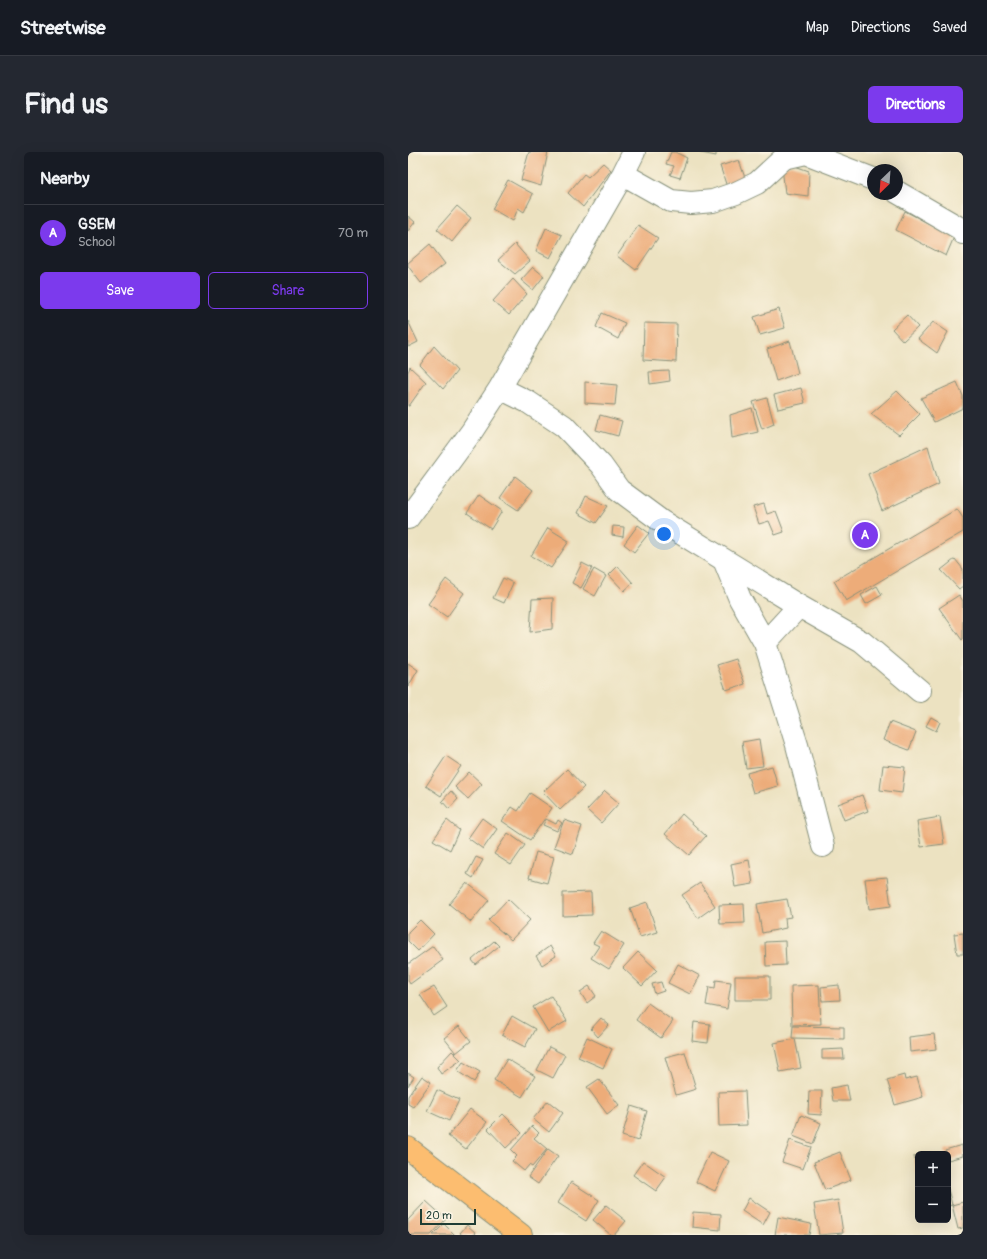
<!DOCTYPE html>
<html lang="en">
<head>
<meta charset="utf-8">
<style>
  :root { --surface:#171b24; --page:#242831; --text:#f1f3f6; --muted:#9ea1a6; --line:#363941; --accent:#7c3aed }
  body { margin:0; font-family:Pangolin,sans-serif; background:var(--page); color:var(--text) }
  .controls { position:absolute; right:12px; bottom:12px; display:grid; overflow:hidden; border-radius:6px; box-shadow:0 4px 16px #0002 }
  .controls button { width:36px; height:36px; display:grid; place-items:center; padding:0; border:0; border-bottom:1px solid var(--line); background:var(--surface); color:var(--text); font:20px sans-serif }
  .compass { position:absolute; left:459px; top:12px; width:36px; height:36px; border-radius:50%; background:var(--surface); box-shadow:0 4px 16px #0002; rotate:205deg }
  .scale { position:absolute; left:12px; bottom:10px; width:56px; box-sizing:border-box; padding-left:4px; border:2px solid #1f3d34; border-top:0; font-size:11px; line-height:14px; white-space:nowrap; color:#1f3d34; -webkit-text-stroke:3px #fcf5e5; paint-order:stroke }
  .you { position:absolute; left:256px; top:382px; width:14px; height:14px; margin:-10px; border:3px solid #fff; border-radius:50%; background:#1a73e8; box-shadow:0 0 0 6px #1a73e833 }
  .badge { display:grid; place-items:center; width:26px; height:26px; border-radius:50%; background:var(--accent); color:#fff; font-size:13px; font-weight:700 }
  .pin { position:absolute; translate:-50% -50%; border:2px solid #fff; box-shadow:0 1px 4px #0006 }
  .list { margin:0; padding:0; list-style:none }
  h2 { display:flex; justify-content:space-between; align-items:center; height:52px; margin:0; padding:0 16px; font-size:17px }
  h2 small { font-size:13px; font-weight:400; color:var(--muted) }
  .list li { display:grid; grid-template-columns:26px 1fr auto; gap:12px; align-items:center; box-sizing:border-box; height:56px; padding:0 16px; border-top:1px solid var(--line) }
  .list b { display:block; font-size:15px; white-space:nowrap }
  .list p { margin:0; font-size:13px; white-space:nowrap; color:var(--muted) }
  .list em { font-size:13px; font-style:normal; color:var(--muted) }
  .actions { display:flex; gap:8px; padding:12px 16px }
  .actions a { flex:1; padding:9px 0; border:1px solid var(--accent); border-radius:6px; text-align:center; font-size:14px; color:var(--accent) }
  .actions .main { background:var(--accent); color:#fff }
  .map { position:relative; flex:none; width:555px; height:1083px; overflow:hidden; border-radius:6px }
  header { display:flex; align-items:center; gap:24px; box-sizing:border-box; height:56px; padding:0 20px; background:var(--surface); border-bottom:1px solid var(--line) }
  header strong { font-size:19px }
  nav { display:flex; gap:22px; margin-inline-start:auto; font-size:14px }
  .intro { display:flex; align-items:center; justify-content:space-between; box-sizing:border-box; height:96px; padding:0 24px }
  h1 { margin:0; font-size:28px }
  .button { padding:10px 18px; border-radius:6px; background:var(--accent); color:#fff; font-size:14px; font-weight:700 }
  main { display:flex; gap:24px; padding:0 24px }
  aside { flex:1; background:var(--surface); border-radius:6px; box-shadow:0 4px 16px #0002 }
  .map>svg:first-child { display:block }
  .building { fill:#edac79 }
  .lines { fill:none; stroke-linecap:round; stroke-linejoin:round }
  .minor-casing { stroke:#86907a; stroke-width:24 }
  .major-casing { stroke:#86907a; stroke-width:24 }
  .minor { stroke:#fff; stroke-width:22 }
  .major { stroke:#fcbd6f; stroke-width:22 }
</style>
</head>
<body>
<header>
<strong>Streetwise</strong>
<nav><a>Map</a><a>Directions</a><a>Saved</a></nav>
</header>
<div class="intro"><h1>Find us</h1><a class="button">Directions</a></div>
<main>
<aside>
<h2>Nearby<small></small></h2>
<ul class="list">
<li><span class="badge">A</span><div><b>GSEM</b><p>School</p></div><em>70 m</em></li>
</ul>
<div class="actions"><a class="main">Save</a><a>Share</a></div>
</aside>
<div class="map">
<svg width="555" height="1083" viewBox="0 0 555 1083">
  <rect width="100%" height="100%" fill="#fcf5e5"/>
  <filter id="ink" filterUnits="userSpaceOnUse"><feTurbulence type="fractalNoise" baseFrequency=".025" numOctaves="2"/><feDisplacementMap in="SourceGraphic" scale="8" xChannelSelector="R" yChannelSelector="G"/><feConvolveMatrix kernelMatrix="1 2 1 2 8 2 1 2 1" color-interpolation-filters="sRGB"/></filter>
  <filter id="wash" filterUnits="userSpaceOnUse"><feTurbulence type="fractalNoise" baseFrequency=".012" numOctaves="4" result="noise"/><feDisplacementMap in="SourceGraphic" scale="16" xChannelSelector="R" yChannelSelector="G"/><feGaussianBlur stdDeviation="0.9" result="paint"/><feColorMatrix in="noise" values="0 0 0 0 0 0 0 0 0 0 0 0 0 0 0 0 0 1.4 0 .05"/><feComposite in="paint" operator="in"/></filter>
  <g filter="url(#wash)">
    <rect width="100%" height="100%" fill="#ece2c1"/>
    <g id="blocks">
      <path class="building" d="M121,0h19l-7,34 -20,-6z
        M263,0h4l12,6 -7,20 -10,-3 4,-9 -8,-2z
        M293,0h15v4l-15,-3z
        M331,8l8,24 -19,6 -8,-24z
        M195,11l8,7 -28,37 -15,-14 16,-19 4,3z
        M384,13l17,6 -1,25 -23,-3 -3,-26z
        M100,28l25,14 -9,18 -6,-4 -5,13 -21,-12z
        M49,54l14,12 -19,24 -15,-13z
        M497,59l49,26 -8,19 -50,-26z
        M0,64l7,6 -7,9z
        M230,73l20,13 -22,32 -19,-14z
        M138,76l16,7 -12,23 -14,-7z
        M22,92l15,20 -24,19 -13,-17v-3z
        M107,92l15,17 -15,13 -17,-14z
        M125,115l11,9 -11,14 -12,-10z
        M105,127l14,15 -18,21 -16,-14z
        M371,157l6,19 -25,7 -6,-18z
        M194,161l23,10 -7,16 -22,-12z
        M499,163l11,12 -15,14 -11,-12z
        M0,169l10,21 -10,5z
        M525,170l15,10 -11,21 -19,-14z
        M236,171l33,1 -1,38 -33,-2z
        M382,189l8,32 -22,8 -9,-32z
        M26,194l23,25 -14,18 -23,-24z
        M2,215l16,15 -17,24h-1v-34z
        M261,219l1,10 -20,3 -1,-12z
        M177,230l32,3 -2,20 -30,-2z
        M549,230l6,14v12l-29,14 -13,-24z
        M393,236l4,15 -27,6 -4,-14z
        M489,239l23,23 -21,21 -28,-21z
        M359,246l7,26 -12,5 -9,-27z
        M344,256l6,24 -26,6 -2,-23z
        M192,263l22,6 -4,15 -22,-6z
        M520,294l11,38 -57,27 -14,-37z
        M107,324l18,14 -15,20 -18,-12z
        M71,343l23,16 -11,18 -24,-16z
        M178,344l22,10 -12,17 -18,-10z
        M356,352l3,10 9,-3 8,21 -9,3 -6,-14 -10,3 -6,-17z
        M549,357l6,9v14l-117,69 -12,-20z
        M230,373l11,8 -15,19 -10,-8z
        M205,374l11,1 -1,10 -11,-2z
        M140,376l21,13 -18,27 -20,-12z
        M547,407l8,10v17l-4,3 -18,-19z
        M174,411l10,5 -11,20 -9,-5z
        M210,414l15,17 -9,8 -15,-16z
        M186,417l12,7 -11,20 -12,-7z
        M95,426l10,5 -9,20 -11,-5z
        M38,427l18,14 -17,24 -19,-13z
        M469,434l5,9 -16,9 -5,-9z
        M551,443l4,6v38l-1,1 -23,-32z
        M145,446l-1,31 -22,3 2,-33z
        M328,507l9,25 -19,6 -9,-25z
        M0,511l10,7 -10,17z
        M523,565l9,5 -4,9 -10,-5z
        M482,570l26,10 -7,18 -26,-10z
        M351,587l4,27 -17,2 -4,-26z
        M38,604l15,10 -20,30 -15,-10z
        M475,613l22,2 -3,26 -22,-3z
        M364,614l6,20 -25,7 -6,-20z
        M159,617l17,18 -24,23 -17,-18z
        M61,620l13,12 -14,15 -13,-12z
        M43,639l7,8 -9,10 -7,-8z
        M197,639l14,12 -18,20 -14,-13z
        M122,641l22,15 -22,32 -28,-19 10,-14 6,4z
        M454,643l6,16 -24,9 -6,-16z
        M274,662l24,22 -17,19 -24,-21z
        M532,665l4,27 -23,3 -4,-26z
        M74,666l15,11 -14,20 -15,-11z
        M138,667l10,5 2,-4 4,3 -5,8 -14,-6z
        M39,668l12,10 -9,20 -17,-10z
        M156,668l18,6 -9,28 -19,-7z
        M100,681l17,12 -14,20 -17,-11z
        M128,700l18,5 -7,26 -18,-5z
        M68,705l7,3 -10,18 -6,-4z
        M341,708l4,24 -18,3 -4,-23z
        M479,725l4,29 -22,3 -4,-30z
        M59,731l22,17 -18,22 -22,-18z
        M292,731l15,23 -17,12 -16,-23z
        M183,740l1,23 -29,1v-23z
        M100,747l22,21 -19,20 -23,-20z
        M379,747l4,18 -6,1 1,10 -24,5 -5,-29z
        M239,750l10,30 -17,5 -10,-29z
        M336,752l1,19 -25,1 -1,-19z
        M12,768l14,14 -16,17 -10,-10v-9z
        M193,779l23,14 -15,24 -18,-11 8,-12 -6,-3z
        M555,781v21h-6l-3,-20z
        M86,789l5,5 -23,19 -4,-5z
        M377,789l1,24 -20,1 -1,-24z
        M25,794l10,14 -33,24 -2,-4v-16z
        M142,794l6,10 -14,9 -6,-9z
        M230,800l19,18 -15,16 -19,-18z
        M270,812l22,12 -10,18 -22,-11z
        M327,824h35v24h-35z
        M308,828l15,2 -4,27 -21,-4 3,-18 6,1z
        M253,830l3,9 -9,3 -3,-10z
        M411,833l2,39 -29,1 -1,-39z
        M431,833l1,15 -18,1 -1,-14z
        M181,834l7,10 -9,7 -7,-11z
        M26,835l13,20 -13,9 -14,-21z
        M143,844l16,25 -19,11 -15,-25z
        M240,851l25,18 -12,17 -25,-18z
        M104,864l23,13 -10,18 -23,-12z
        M193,866l8,7 -11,12 -7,-8z
        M286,870l16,2 -2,19 -16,-2z
        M51,874l12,15 -15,12 -12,-15z
        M385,874l51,1v12l-52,-1z
        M526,882l2,15 -26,3 -1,-15z
        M179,885l25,12 -9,19 -25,-11z
        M387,887l6,29 -21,4 -6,-29z
        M141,895l16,8 -12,23 -16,-8z
        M435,897l1,10h-22v-9z
        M44,899l9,9 -20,14 -4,-7z
        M277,900l11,37 -20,6 -11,-38z
        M99,907l28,17 -13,21 -28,-17z
        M55,910l17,10 -6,10 -17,-11z
        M0,921l6,4 -6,9z
        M496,923l1,5 12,-3 6,20 -28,8 -8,-25z
        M14,924l9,6 -18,25 -5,-3v-8z
        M191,927l20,26 -12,9 -20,-27z
        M439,933l3,16h-17l-2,-13z
        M29,938l22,10 -10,21 -22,-10z
        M337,939l2,34 -28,1 -1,-34z
        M401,939h13l-1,24 -13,-1z
        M140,949l15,12 -14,19 -16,-13z
        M223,954l16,5 -9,30 -16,-5z
        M62,957l17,13 -21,27 -18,-13z
        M95,962l19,19 -16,15 -18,-19z
        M393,963l20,8 -8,21 -20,-8z
        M124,974l7,7 -5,5 13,11 -15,18 -3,-2 -5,6 -12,-10 5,-5 -6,-6z
        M382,988l21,7 -8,22 -21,-7z
        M554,993l1,11 -15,4v-6h-2l-1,-4z
        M140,997l10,7 -20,28 -10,-7z
        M302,1000l19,9 -14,30 -19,-9z
        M432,1000l11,28 -26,10 -11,-28z
        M510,1003v19h-1l-3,-18z
        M235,1009l23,16 -10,14 -23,-16z
        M163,1030l28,18 -13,21 -28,-18z
        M540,1037l4,16 -4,1z
        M341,1046l21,14 -7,13 -21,-14z
        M430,1048l5,33 -24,2 -5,-31z
        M18,1049l20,18 -15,16h-23v-15z
        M555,1050v26l-5,1 -6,-24z
        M198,1053l20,16 -12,14h-3l-18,-15z
        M285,1060l28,2 -1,16 -28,-3z
        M370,1065l33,7 -2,11h-34z
        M36,1072l11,11h-22z
        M59,1073l9,8 -2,2h-12l-2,-2z"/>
    </g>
  </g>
  <g filter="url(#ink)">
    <use href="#blocks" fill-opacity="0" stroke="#86907a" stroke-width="1"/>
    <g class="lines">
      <defs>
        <path id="minor" d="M215,22l48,27 20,2 22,-2 23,-8 21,-10 27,-25 22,-5 67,26
          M489,40l64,37 2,4
          M92,236l28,14 36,24 37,39 18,25 42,31 138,85 63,36 58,49
          M0,366l64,-87 28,-43 123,-214 11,-22
          M316,408l16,39 25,44 32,102 26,101
          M357,491l34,-37"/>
        <path id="major" d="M0,996l113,87"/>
      </defs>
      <use href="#minor" class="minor-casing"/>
      <use href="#major" class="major-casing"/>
      <use href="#minor" class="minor"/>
      <use href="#major" class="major"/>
    </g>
  </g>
</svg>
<div class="controls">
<button>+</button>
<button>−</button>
</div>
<svg class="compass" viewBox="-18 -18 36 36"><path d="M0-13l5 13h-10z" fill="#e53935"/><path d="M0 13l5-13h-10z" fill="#9ea1a6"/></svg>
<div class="scale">20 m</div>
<div class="you"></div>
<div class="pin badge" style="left:457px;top:383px">A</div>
</div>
</main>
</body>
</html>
